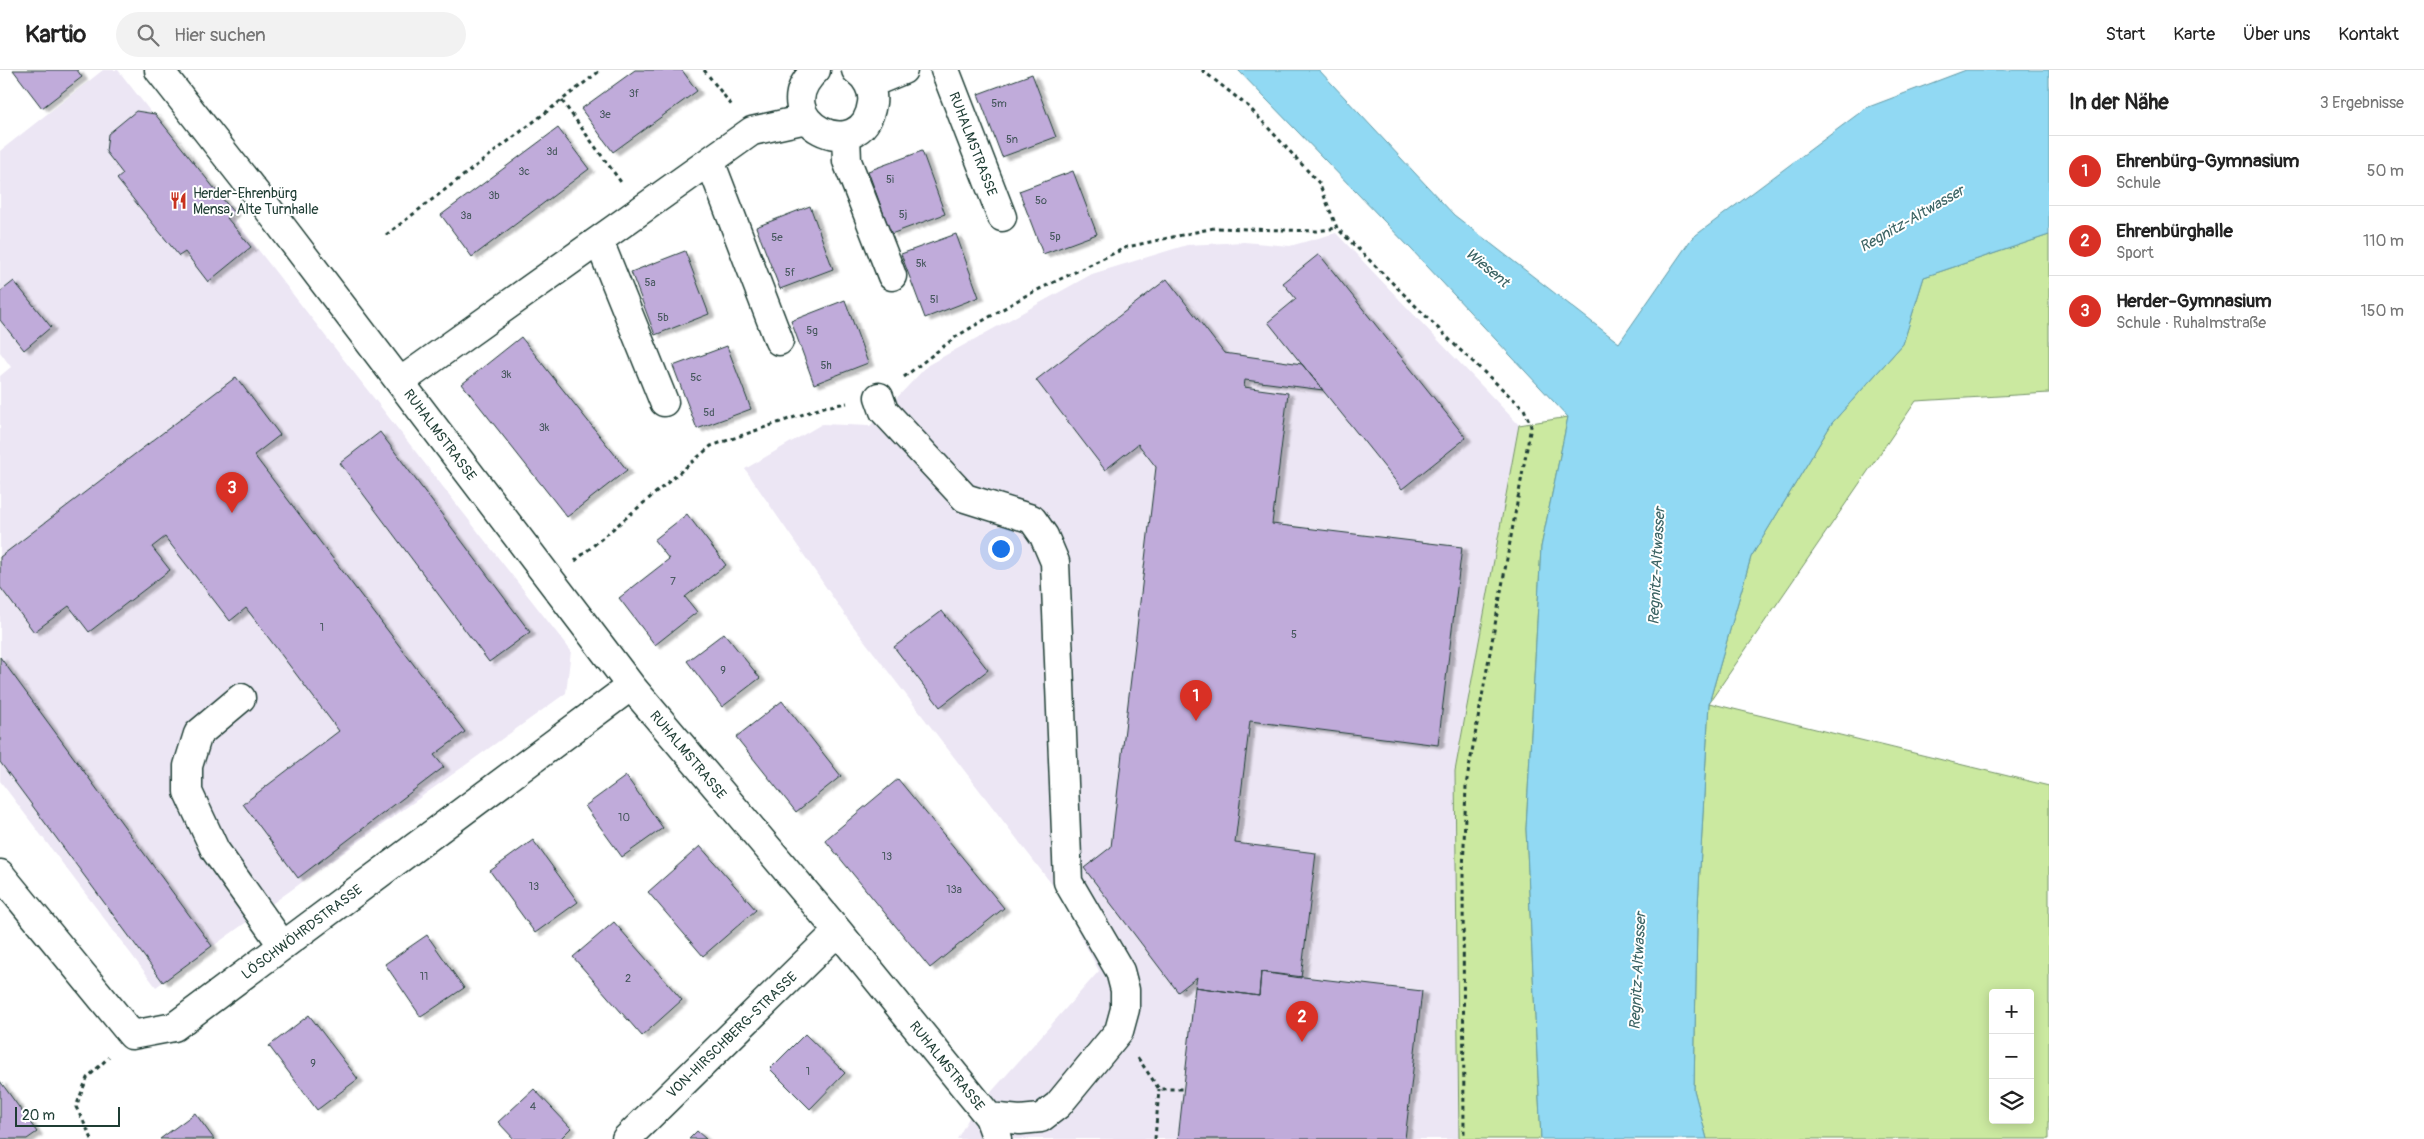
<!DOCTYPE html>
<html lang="de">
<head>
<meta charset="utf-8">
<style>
  :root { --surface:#fff; --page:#f2f2f2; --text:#222; --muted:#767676; --line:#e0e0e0; --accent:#d93025 }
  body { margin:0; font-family:Pangolin,sans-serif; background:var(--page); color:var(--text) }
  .controls { position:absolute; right:15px; bottom:15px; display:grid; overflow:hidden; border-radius:5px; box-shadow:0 2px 12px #0003 }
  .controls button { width:45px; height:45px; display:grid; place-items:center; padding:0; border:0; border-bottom:1px solid var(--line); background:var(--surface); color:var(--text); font:25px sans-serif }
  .scale { position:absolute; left:15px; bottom:12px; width:105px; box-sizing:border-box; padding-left:5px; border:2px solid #1f3d34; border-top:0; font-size:14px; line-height:18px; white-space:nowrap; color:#1f3d34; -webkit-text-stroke:4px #fff; paint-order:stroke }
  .you { position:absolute; left:1000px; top:478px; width:18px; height:18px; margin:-12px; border:4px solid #fff; border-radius:50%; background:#1a73e8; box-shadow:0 0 0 8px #1a73e833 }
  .badge { display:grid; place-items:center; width:32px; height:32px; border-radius:50%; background:var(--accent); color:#fff; font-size:16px; font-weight:700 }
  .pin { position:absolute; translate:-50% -41px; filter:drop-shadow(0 1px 2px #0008) }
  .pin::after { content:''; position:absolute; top:26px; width:18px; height:15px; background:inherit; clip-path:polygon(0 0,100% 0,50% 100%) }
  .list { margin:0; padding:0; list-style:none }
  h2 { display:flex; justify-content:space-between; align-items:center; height:65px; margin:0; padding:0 20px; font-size:21px }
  h2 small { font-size:16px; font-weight:400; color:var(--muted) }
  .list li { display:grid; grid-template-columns:32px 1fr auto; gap:15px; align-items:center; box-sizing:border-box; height:70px; padding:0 20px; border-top:1px solid var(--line) }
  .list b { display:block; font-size:19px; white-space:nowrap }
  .list p { margin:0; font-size:16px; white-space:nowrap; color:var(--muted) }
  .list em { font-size:16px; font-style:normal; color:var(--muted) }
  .icon { flex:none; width:28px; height:28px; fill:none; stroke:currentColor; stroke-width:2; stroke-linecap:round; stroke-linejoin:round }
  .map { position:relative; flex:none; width:2049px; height:1069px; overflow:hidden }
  header { display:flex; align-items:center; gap:30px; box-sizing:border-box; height:70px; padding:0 25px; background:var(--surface); border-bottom:1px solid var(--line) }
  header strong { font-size:24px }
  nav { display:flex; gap:28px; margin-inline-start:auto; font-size:18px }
  .search { width:350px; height:45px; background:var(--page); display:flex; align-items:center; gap:12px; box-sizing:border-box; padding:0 18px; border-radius:28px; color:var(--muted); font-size:19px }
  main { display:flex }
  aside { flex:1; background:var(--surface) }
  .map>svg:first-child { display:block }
  .built { fill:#ece6f4 }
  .green { fill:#cbe9a0; stroke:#75936a; fill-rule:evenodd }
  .water { fill:#91d9f3; stroke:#639ba7 }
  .building { fill:#c0abda; stroke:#1f3d34; filter:url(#shadow) }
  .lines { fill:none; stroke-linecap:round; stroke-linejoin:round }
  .minor-casing { stroke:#1f3d34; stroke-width:31 }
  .path { stroke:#1f3d34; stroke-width:3; stroke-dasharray:4 4; stroke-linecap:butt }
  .minor { stroke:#fff; stroke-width:28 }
  .labels { text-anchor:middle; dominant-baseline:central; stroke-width:4; stroke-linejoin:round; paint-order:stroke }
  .number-label { font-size:11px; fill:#47585e }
  .street-label { font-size:14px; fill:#1f3d34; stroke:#fff }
  .poi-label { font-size:14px; fill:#1f3d34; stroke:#fff; text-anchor:start }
  .water-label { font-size:15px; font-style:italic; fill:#3c6464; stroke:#fff }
</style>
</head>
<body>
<header>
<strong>Kartio</strong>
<div class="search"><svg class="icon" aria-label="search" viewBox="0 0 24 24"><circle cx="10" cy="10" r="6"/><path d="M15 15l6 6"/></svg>Hier suchen</div>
<nav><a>Start</a><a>Karte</a><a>Über uns</a><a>Kontakt</a></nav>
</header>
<main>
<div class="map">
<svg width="2049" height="1069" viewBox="0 0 2049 1069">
  <defs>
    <filter id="shadow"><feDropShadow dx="5.5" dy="3" stdDeviation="1" flood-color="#0004"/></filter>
  </defs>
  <rect width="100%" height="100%" fill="#fff"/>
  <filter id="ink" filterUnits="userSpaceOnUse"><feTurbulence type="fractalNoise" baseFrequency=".02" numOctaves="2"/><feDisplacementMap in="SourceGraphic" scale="10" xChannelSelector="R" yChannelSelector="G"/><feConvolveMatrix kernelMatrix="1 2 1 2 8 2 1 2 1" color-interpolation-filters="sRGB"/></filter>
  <g filter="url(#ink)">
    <path class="built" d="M103,0h15l453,581 -5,42 -410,294 -156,-206v-405l11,-9 -11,-15v-201z
      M1336,163l183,192 -64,346 4,368h-502l13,-23 129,-145 -42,-80 -210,-273 -102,-149 77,-45 48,2 58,-61 164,-91 95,-29 57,-3 46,4z"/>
    <path class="green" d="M2049,165v158l-133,8 -207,302 340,83v353h-342l-13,-49 3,-166 12,-221 42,-146 81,-134 71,-79 21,-67zM1993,923h37v127h-37z
      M1568,347l-27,130 -15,282 15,310h-82l-4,-368 64,-346z"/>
    <path class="water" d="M1238,0h81l135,145 165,128 73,-105 174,-130 100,-38h83v165l-125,42 -21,67 -71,79 -81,134 -42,146 -12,221 -3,166 13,49h-166l-15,-310 15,-282 27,-130 -156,-167z"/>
    <path class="building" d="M13,0h64l5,7 -40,31z
      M635,0h47l15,21 -84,61 -32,-43z
      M1032,4l24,63 -54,20 -24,-63z
      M136,41l19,3 79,99 -7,5 24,29 -43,35 -23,-30 -6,4 -62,-77 6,-5 -17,-22 2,-18z
      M558,58l31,41 -117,88 -31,-42z
      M922,81l23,63 -54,20 -23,-63z
      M1073,101l24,63 -54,20 -24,-63z
      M810,136l23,63 -53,20 -24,-62z
      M956,164l23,63 -54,21 -24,-64z
      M685,181l24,63 -54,21 -24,-63z
      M1319,184l147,184 -64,51 -134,-167 28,-23 -13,-16z
      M1167,209l57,74 78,11 21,26 -78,-10 -1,7 44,6 -16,131 190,23 -24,198 -188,-24 -15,122 81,10 -15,125 -40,-6 -2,24 -64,-9 2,-10 -19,15 -94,-124 27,-21 45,-380 -18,-23 -33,26 -69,-90z
      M14,211l37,46 -27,23 -24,-30v-28z
      M845,230l23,63 -54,21 -23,-63z
      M521,267l106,133 -60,47 -105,-133z
      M727,276l24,63 -54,20 -24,-63z
      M236,307l44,58 -26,20 211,277 -31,23 10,12 -146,111 -55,-74 96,-73 -93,-123 -16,13 -65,-84 -13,10 18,23 -81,62 -20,-26 -35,26 -34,-45v-30z
      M380,362l150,200 -41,30 -149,-199z
      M687,444l39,51 -41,32 12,15 -42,33 -36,-47 50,-39 -15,-19z
      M942,541l46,59 -48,37 -46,-60z
      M724,563l36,45 -38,29 -35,-46z
      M0,587l212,289 -49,36 -163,-220z
      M782,631l59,75 -45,36 -60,-75z
      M626,706l37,52 -41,29 -37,-51z
      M898,709l106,129 -74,60 -105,-128z
      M533,770l45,62 -43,31 -45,-62z
      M700,776l56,64 -53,46 -55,-64z
      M614,852l68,78 -40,36 -69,-79z
      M427,865l37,53 -43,29 -36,-53z
      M1261,902l161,19 -17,148h-227l17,-152 64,9z
      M309,945l49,64 -41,31 -48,-64z
      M805,964l40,39 -35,36 -40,-40z
      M0,1011l37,51 -10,7h-27z
      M534,1019l37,39 -11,11h-46l-16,-17z
      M195,1043l19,26h-54z
      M697,1061l9,8h-17z"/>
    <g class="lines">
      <defs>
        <path id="minor" d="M159,0l113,144 359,472 207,245 151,186 8,22
          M816,0c-54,50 47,100 56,33 2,-13 -6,-26 -16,-33
          M945,0l57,147
          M869,14l34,-14
          M846,65l1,26 45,115
          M710,91l69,180
          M599,171l65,161
          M400,312l352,-251 54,-12
          M879,327l5,14 81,87 67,21 12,17 11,26 13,320 52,89 5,19v19l-6,22 -61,74 -17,13 -21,2 -31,-3
          M241,628l-43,36 -10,32v26l27,58 68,96
          M0,804l132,161 42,-8 457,-341
          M626,1069l212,-208"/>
      </defs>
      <use href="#minor" class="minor-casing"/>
      <path class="path" d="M704,0l29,37
        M1202,0l47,37 70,76 18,45 121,120 66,61 7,17 -65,359 -3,89 1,265
        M562,31l61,84
        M386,165l215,-165
        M904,307l53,-41 68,-40 102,-49 87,-19 103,3 20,-3
        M575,491l136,-115 113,-39 23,-4
        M1138,988l21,31h24
        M92,1069l-16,-32 11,-29 22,-21
        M1155,1069l4,-50"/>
      <use href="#minor" class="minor"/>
    </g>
  </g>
  <defs>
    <symbol id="restaurant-bare" viewBox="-9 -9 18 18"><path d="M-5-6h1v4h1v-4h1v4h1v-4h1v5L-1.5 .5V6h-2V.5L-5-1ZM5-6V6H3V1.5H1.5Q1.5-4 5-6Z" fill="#c8321e" stroke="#fff" stroke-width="2.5" paint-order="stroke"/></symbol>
  </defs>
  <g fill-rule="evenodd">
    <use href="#restaurant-bare" x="166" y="118" width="25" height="25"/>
  </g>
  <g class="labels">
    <g class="number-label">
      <text x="634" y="23">3f</text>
      <text x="999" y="33">5m</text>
      <text x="605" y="44">3e</text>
      <text x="1012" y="69">5n</text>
      <text x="552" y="81">3d</text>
      <text x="524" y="101">3c</text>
      <text x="890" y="109">5i</text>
      <text x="494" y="125">3b</text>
      <text x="1041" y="130">5o</text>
      <text x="903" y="144">5j</text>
      <text x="466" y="145">3a</text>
      <text x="1055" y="166">5p</text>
      <text x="777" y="167">5e</text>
      <text x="921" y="193">5k</text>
      <text x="790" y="202">5f</text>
      <text x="650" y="212">5a</text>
      <text x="934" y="229">5l</text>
      <text x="663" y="247">5b</text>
      <text x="812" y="260">5g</text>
      <text x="826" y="295">5h</text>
      <text x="506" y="304">3k</text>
      <text x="696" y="307">5c</text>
      <text x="709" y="342">5d</text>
      <text x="544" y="357">3k</text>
      <text x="673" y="511">7</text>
      <text x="322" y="557">1</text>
      <text x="1294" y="564">5</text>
      <text x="723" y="600">9</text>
      <text x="624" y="747">10</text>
      <text x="887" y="786">13</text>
      <text x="534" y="816">13</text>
      <text x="954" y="819">13a</text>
      <text x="424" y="906">11</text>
      <text x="628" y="908">2</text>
      <text x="313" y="993">9</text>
      <text x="808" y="1001">1</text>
      <text x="533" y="1036">4</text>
    </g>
    <g class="street-label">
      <text transform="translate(973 74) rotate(69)">RUHALMSTRASSE</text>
      <text transform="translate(440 365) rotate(53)">RUHALMSTRASSE</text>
      <text transform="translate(688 685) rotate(50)">RUHALMSTRASSE</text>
      <text transform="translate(302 862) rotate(-37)">LÖSCHWÖHRDSTRASSE</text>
      <text transform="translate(732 965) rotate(-44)">VON-HIRSCHBERG-STRASSE</text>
      <text transform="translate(947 996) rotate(51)">RUHALMSTRASSE</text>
    </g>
    <g class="poi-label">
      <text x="193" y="123">Herder-Ehrenbürg<tspan x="193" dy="16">Mensa, Alte Turnhalle</tspan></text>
    </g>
    <g class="water-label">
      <text transform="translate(1912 149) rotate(-30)">Regnitz-Altwasser</text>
      <text transform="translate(1487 198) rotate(40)">Wiesent</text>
      <text transform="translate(1657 496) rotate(-87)">Regnitz-Altwasser</text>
      <text transform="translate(1638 901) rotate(-87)">Regnitz-Altwasser</text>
    </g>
  </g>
</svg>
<div class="controls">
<button>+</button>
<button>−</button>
<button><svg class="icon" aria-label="layers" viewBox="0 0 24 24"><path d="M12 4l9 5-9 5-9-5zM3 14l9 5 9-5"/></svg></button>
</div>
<div class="scale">20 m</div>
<div class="you"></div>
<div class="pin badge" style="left:1196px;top:651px">1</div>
<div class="pin badge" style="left:1302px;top:972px">2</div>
<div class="pin badge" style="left:232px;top:443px">3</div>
</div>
<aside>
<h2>In der Nähe<small>3 Ergebnisse</small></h2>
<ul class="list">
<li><span class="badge">1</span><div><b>Ehrenbürg-Gymnasium</b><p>Schule</p></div><em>50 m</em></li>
<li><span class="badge">2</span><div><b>Ehrenbürghalle</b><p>Sport</p></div><em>110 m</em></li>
<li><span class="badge">3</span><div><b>Herder-Gymnasium</b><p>Schule · Ruhalmstraße</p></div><em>150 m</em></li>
</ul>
</aside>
</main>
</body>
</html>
